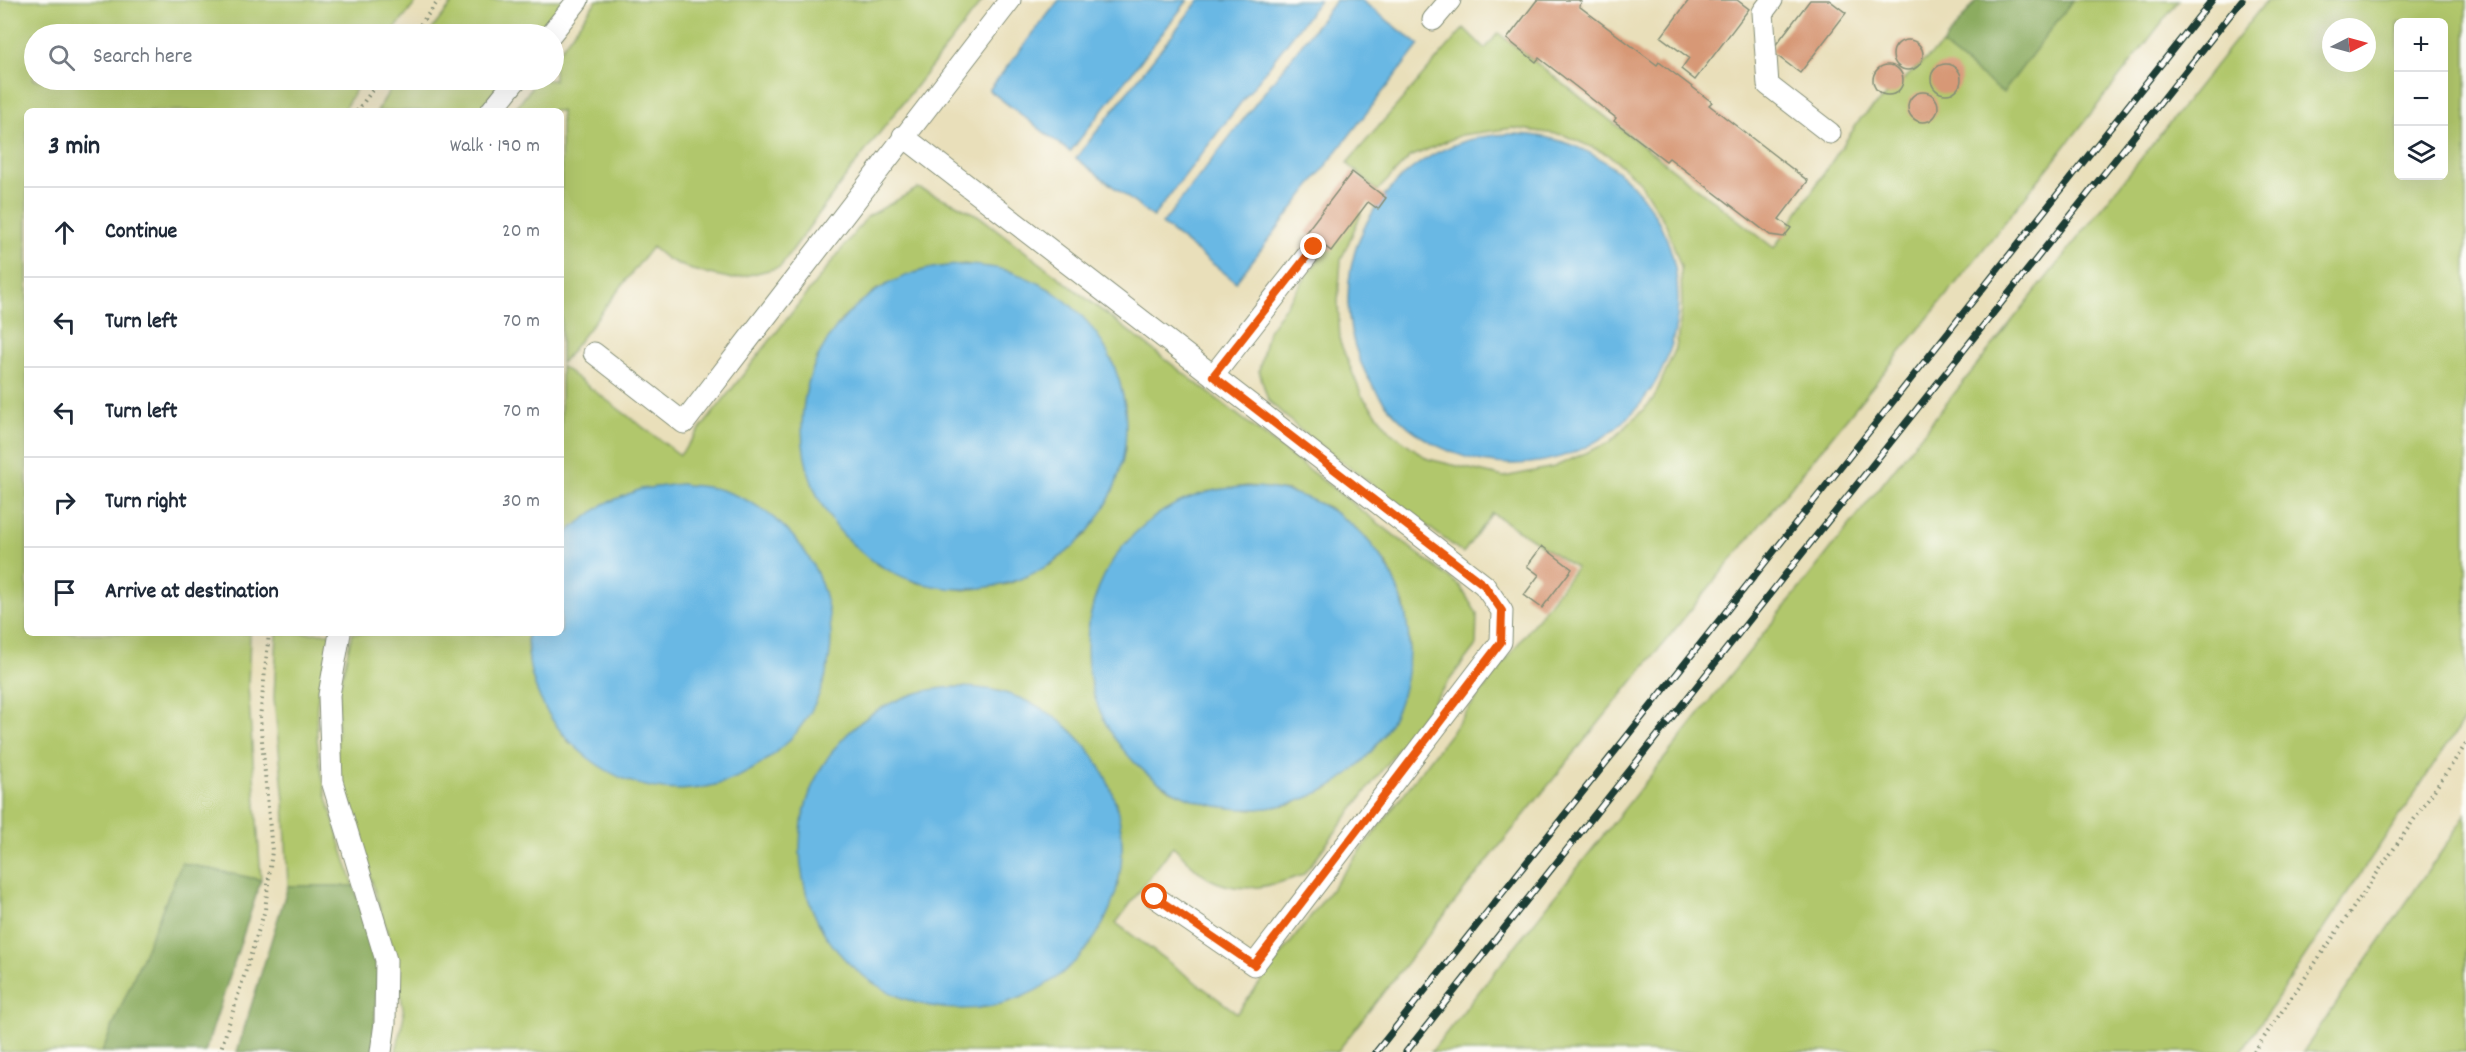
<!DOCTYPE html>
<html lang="en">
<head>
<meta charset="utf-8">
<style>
  :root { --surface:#fff; --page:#f6f6f7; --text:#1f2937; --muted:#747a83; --line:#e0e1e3 }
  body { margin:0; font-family:Dekko,sans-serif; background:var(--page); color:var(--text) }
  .controls { position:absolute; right:18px; top:18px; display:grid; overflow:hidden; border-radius:9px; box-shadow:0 6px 24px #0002 }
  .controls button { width:54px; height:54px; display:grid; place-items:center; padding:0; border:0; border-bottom:2px solid var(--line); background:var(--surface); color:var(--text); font:30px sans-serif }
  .compass { position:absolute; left:2322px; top:18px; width:54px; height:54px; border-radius:50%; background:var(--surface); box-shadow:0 6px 24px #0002; rotate:84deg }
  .stop { position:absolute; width:18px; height:18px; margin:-14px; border:4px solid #ea580c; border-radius:50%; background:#fff }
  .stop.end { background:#ea580c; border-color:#fff; box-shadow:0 2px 6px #0008 }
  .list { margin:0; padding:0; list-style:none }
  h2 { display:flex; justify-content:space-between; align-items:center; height:78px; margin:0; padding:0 24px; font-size:26px }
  h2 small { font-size:20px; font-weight:400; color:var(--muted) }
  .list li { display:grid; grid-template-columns:39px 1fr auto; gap:18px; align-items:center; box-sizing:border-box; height:90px; padding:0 24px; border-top:2px solid var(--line) }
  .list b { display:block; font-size:22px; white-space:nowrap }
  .list em { font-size:20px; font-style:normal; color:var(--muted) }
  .icon { flex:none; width:33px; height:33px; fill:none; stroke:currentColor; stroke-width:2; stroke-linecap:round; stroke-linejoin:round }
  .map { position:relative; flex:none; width:2466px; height:1052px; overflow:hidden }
  .search { position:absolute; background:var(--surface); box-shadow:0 6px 24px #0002; left:24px; top:24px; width:540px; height:66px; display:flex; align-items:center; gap:15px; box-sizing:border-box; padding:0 21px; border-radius:33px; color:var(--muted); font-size:22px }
  .panel { position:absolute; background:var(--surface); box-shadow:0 6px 24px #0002; left:24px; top:108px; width:540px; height:528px; border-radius:9px }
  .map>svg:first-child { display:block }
  .green { fill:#b1c76c; stroke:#688250; stroke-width:1.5; fill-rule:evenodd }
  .forest { fill:#8cac60; stroke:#56744a; stroke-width:1.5 }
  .water { fill:#69b8e4; stroke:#447a8c; stroke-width:1.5 }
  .building { fill:#d79876 }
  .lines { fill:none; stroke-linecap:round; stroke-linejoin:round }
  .lane-casing { stroke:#848e77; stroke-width:23 }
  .path { stroke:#848e77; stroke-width:4; stroke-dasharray:1.5 4.5; stroke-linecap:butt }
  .lane { stroke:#fff; stroke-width:21 }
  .rail-casing { stroke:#1f3d34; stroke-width:7 }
  .rail { stroke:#fdfcf7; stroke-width:4.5; stroke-dasharray:14; stroke-linecap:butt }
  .route { stroke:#ea580c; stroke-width:8 }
</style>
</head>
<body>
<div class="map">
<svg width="2466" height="1052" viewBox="0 0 2466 1052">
  <rect width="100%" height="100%" fill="#fdfcf7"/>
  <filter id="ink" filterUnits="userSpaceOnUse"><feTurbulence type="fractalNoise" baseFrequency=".0167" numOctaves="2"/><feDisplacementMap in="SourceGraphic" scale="12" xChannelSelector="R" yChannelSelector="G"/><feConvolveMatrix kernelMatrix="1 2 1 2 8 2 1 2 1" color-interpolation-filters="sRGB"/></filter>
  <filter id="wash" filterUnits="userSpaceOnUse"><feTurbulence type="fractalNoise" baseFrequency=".008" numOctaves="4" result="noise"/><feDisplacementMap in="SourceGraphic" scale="24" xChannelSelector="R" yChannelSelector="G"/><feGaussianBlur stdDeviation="1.35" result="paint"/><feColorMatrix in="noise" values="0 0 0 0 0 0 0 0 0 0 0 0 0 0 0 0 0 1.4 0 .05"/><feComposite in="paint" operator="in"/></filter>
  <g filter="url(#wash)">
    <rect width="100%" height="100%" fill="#e9dfba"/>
    <path class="green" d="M0,0h418l-27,34h-357v46h327l-18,31h-316v522h223l-2,53 13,194 -79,-17 -80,189h-102z
      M455,0h110l-27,34h-110z
      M597,0h386l-133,171 -70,96 -47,12 -41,-9 -25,-11 -15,-12 -91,117v-253h-47l23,-31h17v-22z
      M2073,0h106c-273,356 -567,697 -842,1052h-941l8,-37 -9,-56 -59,-197 3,-72 13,-57h175c-1,46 17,76 43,111l2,-216 -11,14v-176l119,89 187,-238 51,-29 36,15 25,13 481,370 17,28 -1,31 -173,230c-32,11 -62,21 -95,3 -13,-7 -24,-22 -35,-32l-57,77 121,90 339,-445 -84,-55 -29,40 -163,-123 -32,-30 -9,-29 9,-40 86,-122 7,5 -20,46 -3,41 2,41 22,54 29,36 37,27 76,18 50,-10 56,-25 43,-42 23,-52 6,-39 -1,-42 -15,-43 -27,-43 -30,-26 -45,-20 -51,-7 -52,7 -51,22 -33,34 -30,-28 117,-135 21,21 13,-16 276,215 87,-130 81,-73 61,47zM964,264l46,7 42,19 60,70 13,44v47l-38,83 -35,30 -43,20 -45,6 -46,-7 -42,-19 -60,-205 25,-39 35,-30 43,-19zM1247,486l42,5 39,16 34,26 26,33 16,39 6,42 -80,141 -39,16 -41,6 -43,-6 -39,-15 -33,-26 71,-271zM956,687l43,4 39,15 34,25 44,71 6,42 -4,42 -294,47 -17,-38 -7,-42 115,-159z
      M2267,0h199v717l-225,335h-810zM2398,22h46v154h-46zM2331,27h36v36h-36z
      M396,80h107l-23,31h-103z
      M277,633h55c-4,21 -11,42 -14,63 -8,64 17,131 36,190h-66l-4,-86 -10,-102z
      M2466,814v238h-163l143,-207z"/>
    <path class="forest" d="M1977,0h96l-70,93 -61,-48z
      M182,863l79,17 -56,172h-103z
      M288,886h66l24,84 -5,82h-136z"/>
    <path class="water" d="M1059,0h129l-118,152 -81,-62z
      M1199,0h121l-167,217 -77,-59z
      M1336,0h25l58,45 -183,237 -74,-58z
      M1348 299a165 165 0 1 1 330 0a165 165 0 1 1-330 0Z
      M802 427a162 162 0 1 1 324 0a162 162 0 1 1-324 0Z
      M680,484c13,2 28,2 41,6 43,13 81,46 98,88 58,143 -110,275 -232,179 -26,-21 -46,-48 -55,-81 -4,-13 -4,-27 -5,-40v-3h34v-91l11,-14 32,-24 37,-15z
      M1087 648a161 161 0 1 1 322 0a161 161 0 1 1-322 0Z
      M800 848a161 161 0 1 1 322 0a161 161 0 1 1-322 0Z"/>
    <g id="blocks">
      <path class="building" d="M1537,0h41l4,2 -3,4 78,59 2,-3 53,40 -3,3 99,76 -29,38 12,9 -7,9 -14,-2 -101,-77 -3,3 -52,-40 2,-3 -77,-60 -3,4 -29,-23z
        M1689,0h48l12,9 -54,71 -14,-11 8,-11 -28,-21z
        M1810,0h19l17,13 -46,60 -29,-22z
        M1893 55a15 15 0 1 1 30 0a15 15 0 1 1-30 0Z
        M1931 79a15 15 0 1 1 30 0a15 15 0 1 1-30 0Z
        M1873 80a15 15 0 1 1 30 0a15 15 0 1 1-30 0Z
        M1908 107a15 15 0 1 1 30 0a15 15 0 1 1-30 0Z
        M1352,172l34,26 -8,11 -10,-7 -37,49 -25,-19z
        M1542,546l30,23 -30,39 -18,-13 15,-20 -12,-9z"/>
    </g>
  </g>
  <g filter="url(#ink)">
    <use href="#blocks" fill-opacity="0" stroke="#848e77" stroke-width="1.5"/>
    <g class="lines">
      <defs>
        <path id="lane" d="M1772,0l-9,12 5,73 62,48
          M1433,20l17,-20
          M551,34l27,-34
          M491,111l25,-31
          M903,136l581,449 18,26 -1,31 -247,323 -99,-68
          M594,353l90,70 326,-423
          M1213,376l101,-129
          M340,633l-11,62 3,86 54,179 -1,63 -4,29"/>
      </defs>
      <use href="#lane" class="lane-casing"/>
      <path class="path" d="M413,34l26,-34
        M357,111l23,-31
        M220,1052l45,-142 7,-59 -12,-133 9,-85
        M2254,1052l212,-308"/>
      <use href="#lane" class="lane"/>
      <defs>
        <path id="rail" d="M1376,1052l836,-1052
          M1406,1052l836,-1052"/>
      </defs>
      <use href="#rail" class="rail-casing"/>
      <use href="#rail" class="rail"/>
    </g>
  </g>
  <g class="lines" filter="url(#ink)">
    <path class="route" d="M1155,897l99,68 247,-323 1,-31 -18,-26 -271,-209 101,-129"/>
  </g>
</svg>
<div class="controls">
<button>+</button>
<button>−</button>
<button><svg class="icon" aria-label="layers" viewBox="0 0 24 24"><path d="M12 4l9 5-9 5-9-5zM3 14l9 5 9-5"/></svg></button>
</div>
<svg class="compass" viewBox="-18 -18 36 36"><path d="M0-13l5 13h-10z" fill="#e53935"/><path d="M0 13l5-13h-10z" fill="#747a83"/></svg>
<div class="stop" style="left:1155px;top:897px"></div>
<div class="stop end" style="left:1314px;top:247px"></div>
<div class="search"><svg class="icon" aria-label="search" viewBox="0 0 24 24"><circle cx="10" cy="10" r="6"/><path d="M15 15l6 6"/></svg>Search here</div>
<section class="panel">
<h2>3 min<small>Walk · 190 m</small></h2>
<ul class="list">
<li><svg class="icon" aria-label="ahead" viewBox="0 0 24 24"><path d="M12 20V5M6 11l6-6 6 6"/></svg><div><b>Continue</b></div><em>20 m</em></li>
<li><svg class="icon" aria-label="left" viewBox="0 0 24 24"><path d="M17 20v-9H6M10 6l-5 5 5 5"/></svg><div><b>Turn left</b></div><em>70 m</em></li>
<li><svg class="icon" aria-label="left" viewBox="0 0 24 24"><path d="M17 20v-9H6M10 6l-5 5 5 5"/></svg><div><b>Turn left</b></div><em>70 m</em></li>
<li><svg class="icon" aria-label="right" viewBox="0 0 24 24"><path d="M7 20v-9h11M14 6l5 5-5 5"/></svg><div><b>Turn right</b></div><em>30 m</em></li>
<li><svg class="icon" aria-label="arrive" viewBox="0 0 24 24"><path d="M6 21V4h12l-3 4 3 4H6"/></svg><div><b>Arrive at destination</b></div></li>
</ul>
</section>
</div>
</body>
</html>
